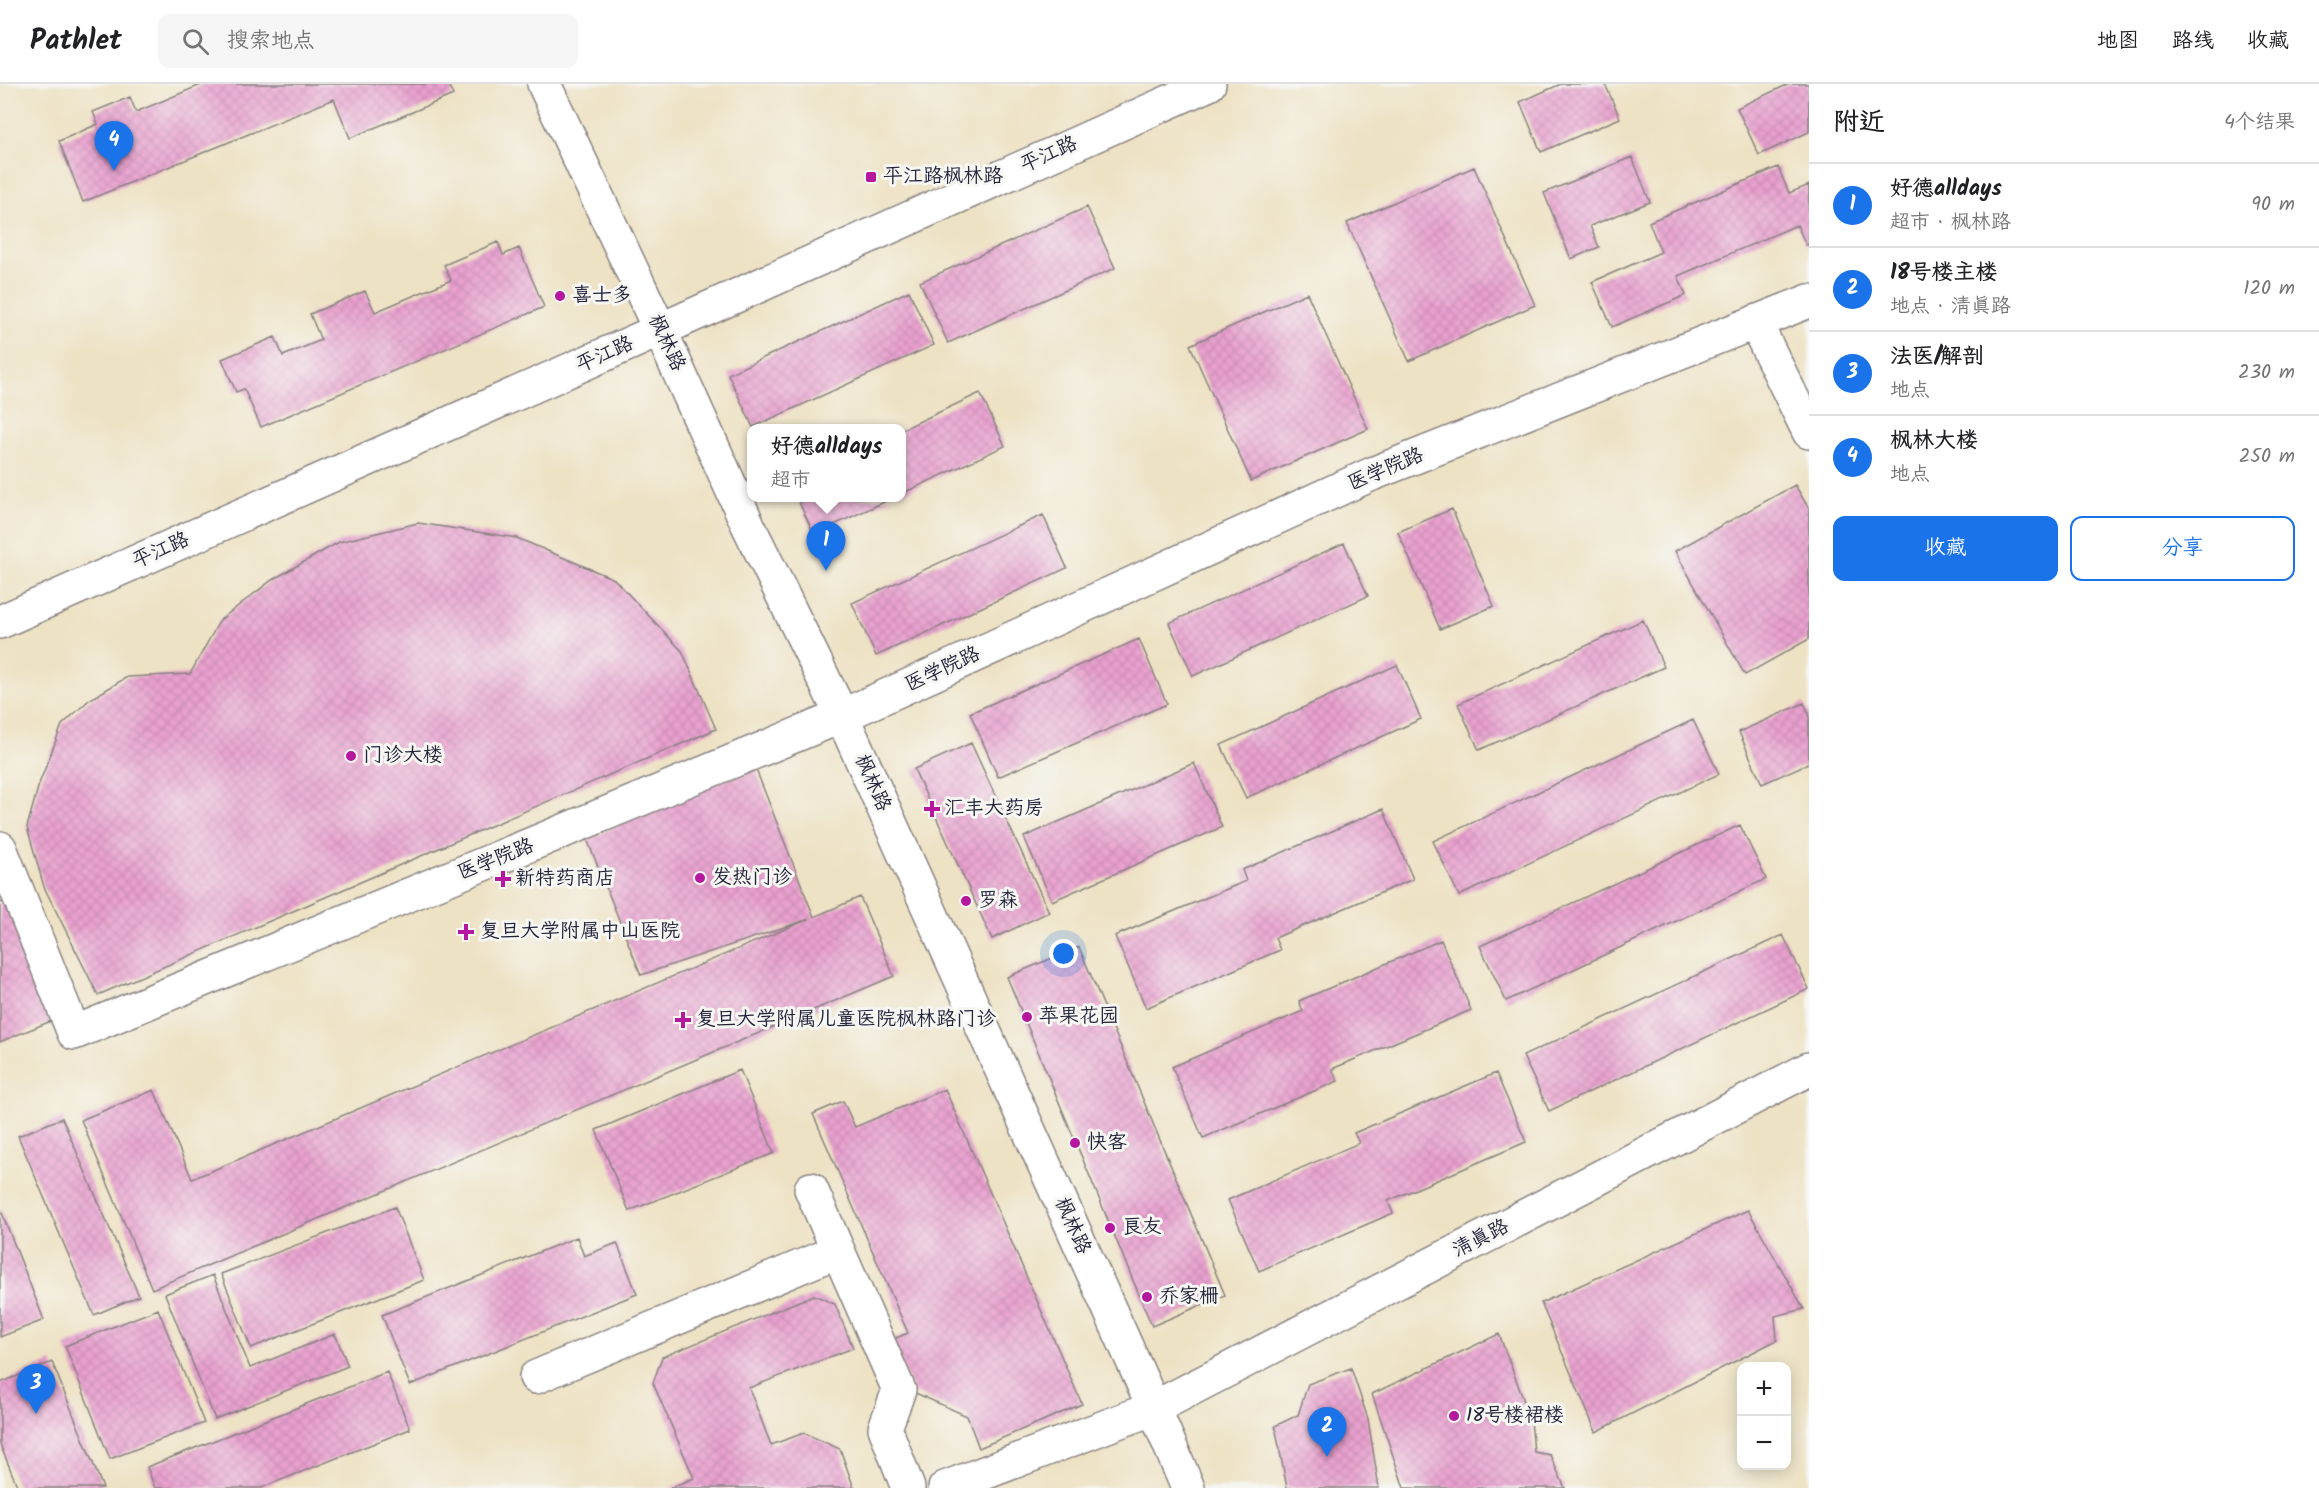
<!DOCTYPE html>
<html lang="zh">
<head>
<meta charset="utf-8">
<style>
  :root { --surface:#fff; --page:#f6f6f6; --text:#202124; --muted:#757577; --line:#e0e0e0; --accent:#1a73e8 }
  body { margin:0; font-family:Kalam,"LXGW WenKai TC",sans-serif; background:var(--page); color:var(--text) }
  .controls { position:absolute; right:18px; bottom:18px; display:grid; overflow:hidden; border-radius:12px; box-shadow:0 3px 15px #0003 }
  .controls button { width:54px; height:54px; display:grid; place-items:center; padding:0; border:0; border-bottom:2px solid var(--line); background:var(--surface); color:var(--text); font:30px sans-serif }
  .you { position:absolute; left:1064px; top:870px; width:21px; height:21px; margin:-15px; border:4px solid #fff; border-radius:50%; background:#1a73e8; box-shadow:0 0 0 9px #1a73e833 }
  .badge { display:grid; place-items:center; width:39px; height:39px; border-radius:50%; background:var(--accent); color:#fff; font-size:20px; font-weight:700 }
  .pin { position:absolute; translate:-50% -50px; filter:drop-shadow(0 2px 3px #0008) }
  .pin::after { content:''; position:absolute; top:32px; width:21px; height:18px; background:inherit; clip-path:polygon(0 0,100% 0,50% 100%) }
  .popup { position:absolute; left:747px; top:340px; width:159px; height:78px; box-sizing:border-box; display:grid; place-content:center; border-radius:12px; background:var(--surface); filter:drop-shadow(0 2px 4px #0005); font-size:20px; white-space:nowrap; color:var(--muted) }
  .popup b { font-size:22px; color:var(--text) }
  .popup::after { content:''; position:absolute; left:50%; top:100%; margin-left:-12px; border:12px solid transparent; border-top-color:var(--surface) }
  .list { margin:0; padding:0; list-style:none }
  h2 { display:flex; justify-content:space-between; align-items:center; height:78px; margin:0; padding:0 24px; font-size:26px }
  h2 small { font-size:20px; font-weight:400; color:var(--muted) }
  .list li { display:grid; grid-template-columns:39px 1fr auto; gap:18px; align-items:center; box-sizing:border-box; height:84px; padding:0 24px; border-top:2px solid var(--line) }
  .list b { display:block; font-size:22px; white-space:nowrap }
  .list p { margin:0; font-size:20px; white-space:nowrap; color:var(--muted) }
  .list em { font-size:20px; font-style:normal; color:var(--muted) }
  .actions { display:flex; gap:12px; padding:18px 24px }
  .actions a { flex:1; padding:14px 0; border:2px solid var(--accent); border-radius:12px; text-align:center; font-size:21px; color:var(--accent) }
  .actions .main { background:var(--accent); color:#fff }
  .icon { flex:none; width:33px; height:33px; fill:none; stroke:currentColor; stroke-width:2; stroke-linecap:round; stroke-linejoin:round }
  .map { position:relative; flex:none; width:1809px; height:1404px; overflow:hidden }
  header { display:flex; align-items:center; gap:36px; box-sizing:border-box; height:84px; padding:0 30px; background:var(--surface); border-bottom:2px solid var(--line) }
  header strong { font-size:28px }
  nav { display:flex; gap:33px; margin-inline-start:auto; font-size:21px }
  .search { width:420px; height:54px; background:var(--page); display:flex; align-items:center; gap:15px; box-sizing:border-box; padding:0 21px; border-radius:12px; color:var(--muted); font-size:22px }
  main { display:flex }
  aside { flex:1; background:var(--surface) }
  .map>svg:first-child { display:block }
  .building { fill:url(#building-cross-hatch) }
  .lines { fill:none; stroke-linecap:round; stroke-linejoin:round }
  .minor-casing { stroke:#888280; stroke-width:36 }
  .minor { stroke:#fff; stroke-width:33 }
  .poi-dot { fill:#b5179e; stroke:#f6f6f2; stroke-width:2 }
  .labels { text-anchor:middle; dominant-baseline:central; stroke-width:6; stroke-linejoin:round; paint-order:stroke }
  .street-label { font-size:20px; fill:#22223b; stroke:#f6f6f2 }
  .poi-label { font-size:20px; fill:#22223b; stroke:#f6f6f2; text-anchor:start }
</style>
</head>
<body>
<header>
<strong>Pathlet</strong>
<div class="search"><svg class="icon" aria-label="search" viewBox="0 0 24 24"><circle cx="10" cy="10" r="6"/><path d="M15 15l6 6"/></svg>搜索地点</div>
<nav><a>地图</a><a>路线</a><a>收藏</a></nav>
</header>
<main>
<div class="map">
<svg width="1809" height="1404" viewBox="0 0 1809 1404">
  <defs>
    <pattern id="building-cross-hatch" width="8" height="8" patternUnits="userSpaceOnUse" patternTransform="scale(1.5)"><rect width="8" height="8" fill="#e9a1cf"/><path d="M0 0l8 8M0 8l8-8" fill="none" stroke="#c88ab3"/></pattern>
  </defs>
  <rect width="100%" height="100%" fill="#f6f6f2"/>
  <filter id="ink" filterUnits="userSpaceOnUse"><feTurbulence type="fractalNoise" baseFrequency=".0167" numOctaves="2"/><feDisplacementMap in="SourceGraphic" scale="12" xChannelSelector="R" yChannelSelector="G"/><feConvolveMatrix kernelMatrix="1 2 1 2 8 2 1 2 1" color-interpolation-filters="sRGB"/></filter>
  <filter id="wash" filterUnits="userSpaceOnUse"><feTurbulence type="fractalNoise" baseFrequency=".008" numOctaves="4" result="noise"/><feDisplacementMap in="SourceGraphic" scale="24" xChannelSelector="R" yChannelSelector="G"/><feGaussianBlur stdDeviation="1.35" result="paint"/><feColorMatrix in="noise" values="0 0 0 0 0 0 0 0 0 0 0 0 0 0 0 0 0 1.4 0 .05"/><feComposite in="paint" operator="in"/></filter>
  <g filter="url(#wash)">
    <rect width="100%" height="100%" fill="#eee2c4"/>
    <g id="blocks">
      <path class="building" d="M203,0h245l5,11 -103,43 -16,-39 -251,103 -24,-61 39,-17 -5,-12 37,-15 6,15z
        M1561,0h44l15,34 -79,34 -21,-50z
        M1789,0h20v48l-50,23 -22,-47z
        M1632,73l18,45 -60,24 9,21 -28,12 -27,-66z
        M1474,83l61,138 -126,56 -62,-138z
        M1778,83l11,26 20,-8v59l-3,1 -9,-20 -119,51 8,19 -74,32 -20,-45 69,-30 -12,-30z
        M1087,123l28,61 -167,75 -28,-61z
        M498,158l5,13 16,-7 25,59 -283,120 -17,-38 -8,3 -14,-33 53,-22 8,19 38,-16 -11,-26 55,-23 10,21 76,-32 -7,-15z
        M909,207l25,54 -181,82 -25,-53z
        M1307,209l61,136 -117,52 -61,-136z
        M980,309l25,53 -104,48v-64z
        M1795,401l14,24v130l-64,36 -70,-124z
        M797,414h96l-79,36z
        M1452,425l42,97 -54,23 -42,-97z
        M1043,431l24,53 -191,88 -24,-53z
        M418,439l99,15 97,41 68,72 34,78 -618,266 -54,-108 -17,-60 12,-43 23,-59 27,-25 38,-23 63,-3 30,-54 52,-40 67,-38z
        M1344,459l24,53 -175,80 -24,-53z
        M1643,536l21,47 -185,83 -21,-46z
        M1139,555l28,65 -169,73 -28,-64z
        M1397,581l24,54 -175,79 -25,-53z
        M1804,619l5,11v49l-47,21 -23,-52z
        M1693,636l26,54 -260,122 -26,-55z
        M971,659l78,169 -57,27 -78,-170z
        M1194,679l28,64 -170,74 -28,-64z
        M755,683l59,150 46,-20 34,79 -742,313 -71,-169 73,-30 38,89 617,-260 -168,56 -54,-136z
        M1383,725l30,70 -138,59 5,12 -134,58 -31,-72 131,-55 -4,-11z
        M1740,741l26,54 -260,122 -26,-55z
        M7,816l49,119 -56,23v-139z
        M1783,851l26,54 -260,122 -26,-55z
        M1441,856l30,70 -139,59 6,12 -135,57 -31,-71 131,-56 -4,-10z
        M1079,863l146,348 -73,31 -145,-349z
        M740,986l34,83 -145,58 -33,-81z
        M1496,989l30,69 -138,59 5,12 -134,58 -31,-71 131,-57 -5,-10z
        M945,1005l137,315 -103,44 -12,-32 -54,-24 -22,-52 17,-7 -95,-219 30,-13 12,26z
        M62,1034l77,178 -45,19 -76,-179z
        M395,1123l29,73 -173,68 -30,-74z
        M0,1124l44,112 -44,17z
        M1748,1126l56,99 -29,7 2,24 -181,92 -55,-129z
        M577,1153l7,19 33,-13 20,51 -227,91 -28,-70z
        M213,1191l37,93 85,-34 13,32 -133,53 -50,-125z
        M814,1211l21,9 18,44 -104,40 22,57 33,-12 36,16 14,39h-185l25,-10 -41,-95 9,-26z
        M158,1225l46,114 -94,36 -45,-113z
        M1499,1250l32,86 3,32 16,3 15,33h-161l-32,-94z
        M52,1278l51,126h-85l-18,-44v-61z
        M1351,1284l17,51 11,69h-92l-12,-62 23,-11 10,-31z
        M387,1288l23,57 -149,59h-106l-8,-21z"/>
    </g>
  </g>
  <g filter="url(#ink)">
    <use href="#blocks" fill-opacity="0" stroke="#888280" stroke-width="1.5"/>
    <g class="lines">
      <defs>
        <path id="minor" d="M544,0l116,246 88,195 94,191 312,692 34,80
          M1755,238l54,110
          M0,538l660,-292 549,-246
          M0,764l74,185 768,-317 530,-242 437,-173
          M811,1105l88,201 -14,38 23,60
          M536,1293l302,-126
          M945,1404l209,-80 655,-339"/>
      </defs>
      <use href="#minor" class="minor-casing"/>
      <use href="#minor" class="minor"/>
    </g>
  </g>
  <g class="poi-dot">
    <rect x="865" y="87" width="12" height="12" rx="3"/>
    <circle cx="560" cy="212" r="6"/>
    <circle cx="351" cy="672" r="6"/>
    <path d="M929 716h6v6h6v6h-6v6h-6v-6h-6v-6h6z"/>
    <circle cx="700" cy="794" r="6"/>
    <path d="M500 786h6v6h6v6h-6v6h-6v-6h-6v-6h6z"/>
    <circle cx="966" cy="817" r="6"/>
    <path d="M463 839h6v6h6v6h-6v6h-6v-6h-6v-6h6z"/>
    <circle cx="1027" cy="933" r="6"/>
    <path d="M680 927h6v6h6v6h-6v6h-6v-6h-6v-6h6z"/>
    <circle cx="1075" cy="1059" r="6"/>
    <circle cx="1110" cy="1144" r="6"/>
    <circle cx="1147" cy="1213" r="6"/>
    <circle cx="1454" cy="1332" r="6"/>
  </g>
  <g class="labels">
    <g class="street-label">
      <text transform="translate(1049 71) rotate(-24)">平江路</text>
      <text transform="translate(666 259) rotate(65)">枫林路</text>
      <text transform="translate(605 271) rotate(-24)">平江路</text>
      <text transform="translate(1386 386) rotate(-23)">医学院路</text>
      <text transform="translate(161 467) rotate(-24)">平江路</text>
      <text transform="translate(943 586) rotate(-25)">医学院路</text>
      <text transform="translate(872 699) rotate(66)">枫林路</text>
      <text transform="translate(496 776) rotate(-22)">医学院路</text>
      <text transform="translate(1072 1142) rotate(66)">枫林路</text>
      <text transform="translate(1481 1155) rotate(-27)">清真路</text>
    </g>
    <g class="poi-label">
      <text x="883" y="93">平江路枫林路</text>
      <text x="572" y="212">喜士多</text>
      <text x="363" y="672">门诊大楼</text>
      <text x="944" y="725">汇丰大药房</text>
      <text x="712" y="794">发热门诊</text>
      <text x="515" y="795">新特药商店</text>
      <text x="978" y="817">罗森</text>
      <text x="480" y="848">复旦大学附属中山医院</text>
      <text x="1039" y="933">苹果花园</text>
      <text x="696" y="936">复旦大学附属儿童医院枫林路门诊</text>
      <text x="1087" y="1059">快客</text>
      <text x="1122" y="1144">良友</text>
      <text x="1159" y="1213">乔家栅</text>
      <text x="1466" y="1332">18号楼裙楼</text>
    </g>
  </g>
</svg>
<div class="controls">
<button>+</button>
<button>−</button>
</div>
<div class="you"></div>
<div class="pin badge" style="left:826px;top:487px">1</div>
<div class="popup"><b>好德alldays</b>超市</div>
<div class="pin badge" style="left:1327px;top:1373px">2</div>
<div class="pin badge" style="left:36px;top:1330px">3</div>
<div class="pin badge" style="left:114px;top:87px">4</div>
</div>
<aside>
<h2>附近<small>4个结果</small></h2>
<ul class="list">
<li><span class="badge">1</span><div><b>好德alldays</b><p>超市 · 枫林路</p></div><em>90 m</em></li>
<li><span class="badge">2</span><div><b>18号楼主楼</b><p>地点 · 清真路</p></div><em>120 m</em></li>
<li><span class="badge">3</span><div><b>法医/解剖</b><p>地点</p></div><em>230 m</em></li>
<li><span class="badge">4</span><div><b>枫林大楼</b><p>地点</p></div><em>250 m</em></li>
</ul>
<div class="actions"><a class="main">收藏</a><a>分享</a></div>
</aside>
</main>
</body>
</html>
